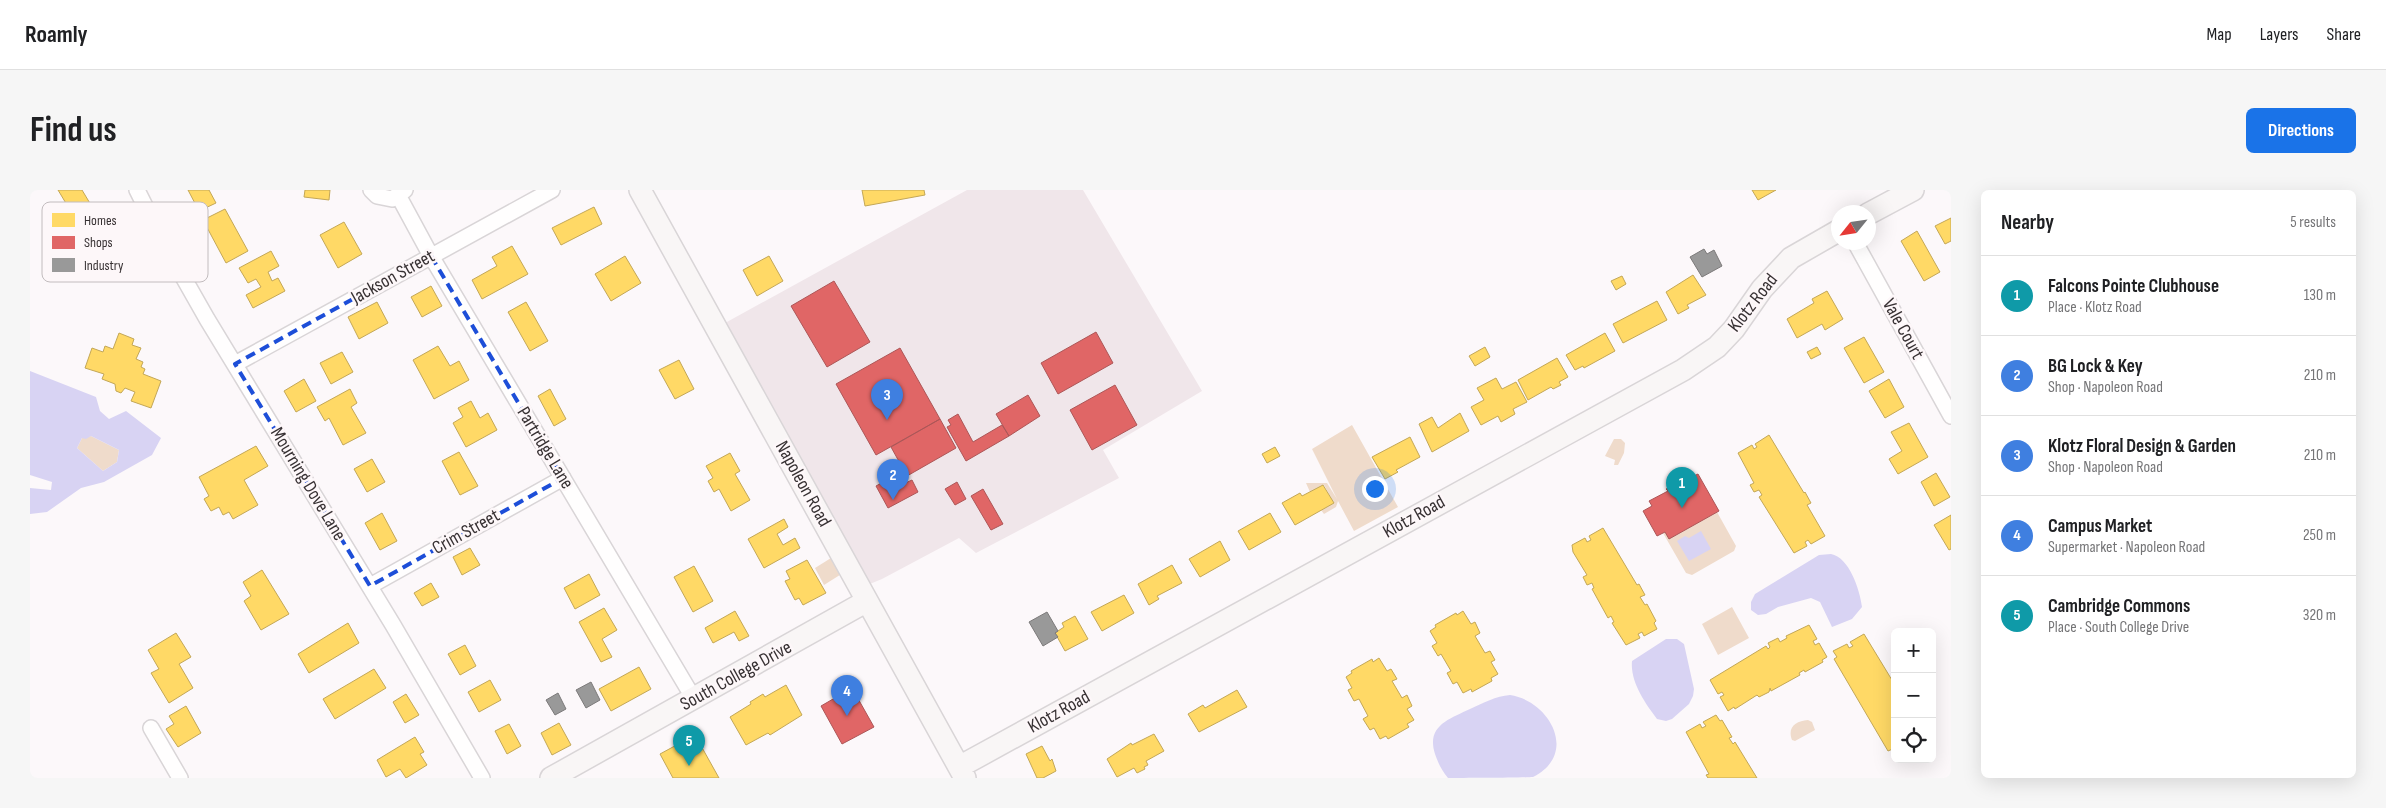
<!DOCTYPE html>
<html lang="en">
<head>
<meta charset="utf-8">
<style>
  :root { --surface:#fff; --page:#f6f6f6; --text:#202124; --muted:#757577; --line:#e0e0e0; --accent:#1a73e8 }
  body { margin:0; font-family:"Sofia Sans Condensed",sans-serif; background:var(--page); color:var(--text) }
  .controls { position:absolute; right:15px; bottom:15px; display:grid; overflow:hidden; border-radius:8px; box-shadow:0 5px 20px #0002 }
  .controls button { width:45px; height:45px; display:grid; place-items:center; padding:0; border:0; border-bottom:1px solid var(--line); background:var(--surface); color:var(--text); font:25px sans-serif }
  .compass { position:absolute; left:1801px; top:15px; width:45px; height:45px; border-radius:50%; background:var(--surface); box-shadow:0 5px 20px #0002; rotate:240deg }
  .you { position:absolute; left:1344px; top:298px; width:18px; height:18px; margin:-12px; border:4px solid #fff; border-radius:50%; background:#1a73e8; box-shadow:0 0 0 8px #1a73e833 }
  .badge { display:grid; place-items:center; width:32px; height:32px; border-radius:50%; background:var(--accent); color:#fff; font-size:16px; font-weight:700 }
  .pin { position:absolute; translate:-50% -41px; filter:drop-shadow(0 1px 2px #0008) }
  .pin::after { content:''; position:absolute; top:26px; width:18px; height:15px; background:inherit; clip-path:polygon(0 0,100% 0,50% 100%) }
  .list { margin:0; padding:0; list-style:none }
  h2 { display:flex; justify-content:space-between; align-items:center; height:65px; margin:0; padding:0 20px; font-size:21px }
  h2 small { font-size:16px; font-weight:400; color:var(--muted) }
  .list li { display:grid; grid-template-columns:32px 1fr auto; gap:15px; align-items:center; box-sizing:border-box; height:80px; padding:0 20px; border-top:1px solid var(--line) }
  .list b { display:block; font-size:19px; white-space:nowrap }
  .list p { margin:0; font-size:16px; white-space:nowrap; color:var(--muted) }
  .list em { font-size:16px; font-style:normal; color:var(--muted) }
  .icon { flex:none; width:28px; height:28px; fill:none; stroke:currentColor; stroke-width:2; stroke-linecap:round; stroke-linejoin:round }
  .map { position:relative; flex:none; width:1921px; height:588px; overflow:hidden; border-radius:8px }
  header { display:flex; align-items:center; gap:30px; box-sizing:border-box; height:70px; padding:0 25px; background:var(--surface); border-bottom:1px solid var(--line) }
  header strong { font-size:24px }
  nav { display:flex; gap:28px; margin-inline-start:auto; font-size:18px }
  .intro { display:flex; align-items:center; justify-content:space-between; box-sizing:border-box; height:120px; padding:0 30px }
  h1 { margin:0; font-size:35px }
  .button { padding:12px 22px; border-radius:8px; background:var(--accent); color:#fff; font-size:18px; font-weight:700 }
  main { display:flex; gap:30px; padding:0 30px }
  aside { flex:1; background:var(--surface); border-radius:8px; box-shadow:0 5px 20px #0002 }
  .map>svg:first-child { display:block }
  .built { fill:#f0e6ea }
  .green { fill:#efdbcb }
  .water { fill:#d8d3f3; fill-rule:evenodd }
  .homes { fill:#ffd966; stroke:#c3a757 }
  .shops { fill:#e06666; stroke:#ad5657 }
  .industry { fill:#999; stroke:#7c7a7a }
  .lines { fill:none; stroke-linecap:round; stroke-linejoin:round }
  .street-casing { stroke:#d9d5d7; stroke-width:18 }
  .secondary-casing { stroke:#d9d5d7; stroke-width:24 }
  .street { stroke:#fffefe; stroke-width:15 }
  .secondary { stroke:#f9f6f6; stroke-width:21 }
  .marked { fill:none; stroke:#1d4ed8; stroke-width:4; stroke-dasharray:10 6; stroke-linejoin:round }
  .labels { text-anchor:middle; dominant-baseline:central; stroke-width:5; stroke-linejoin:round; paint-order:stroke }
  .street-label { font-size:19px; fill:#373133; stroke:#fdf7f9 }
  .key { fill:#fdf7f9; stroke:#c2bcbe; stroke-width:1 }
  .key-label { font-size:14px; fill:#373133 }
</style>
</head>
<body>
<header>
<strong>Roamly</strong>
<nav><a>Map</a><a>Layers</a><a>Share</a></nav>
</header>
<div class="intro"><h1>Find us</h1><a class="button">Directions</a></div>
<main>
<div class="map">
<svg width="1921" height="588" viewBox="0 0 1921 588">
  <rect width="100%" height="100%" fill="#fcf8fa"/>
  <path class="built" d="M937,0h116l119,201 -99,59 16,28 -143,75 -17,-15 -77,41 -22,9 -144,-260z"/>
  <path class="green" d="M1322,235l46,82 -44,24 -16,-30 -2,6 -12,7 -3,-4 13,-7 -10,-18 -14,7 -4,-9h21l10,16 -25,-50z
    M61,246l28,14 -2,12 -14,9 -26,-23 5,-10z
    M1584,249h7l4,4 -1,10 -6,12h-4l1,-5 -10,-4z
    M1687,322l19,34 -2,5 -42,24 -6,-2 -23,-40 2,-1 4,6z
    M801,368h3l9,15 -19,12 -9,-17z
    M1702,417l17,31 -31,17 -16,-31z
    M1778,530l4,2 3,8 -20,11 -3,-1c-5,-13 4,-19 16,-20z"/>
  <path class="water" d="M0,181l66,26 4,14 9,8 17,-8 35,27 -9,17 -48,27 -23,6 -34,24 -17,2v-26l21,2 1,-8 -22,-7zM61,246l28,14 -2,12 -14,9 -26,-23 5,-10 4,1z
    M1671,341l10,18 -22,12 -12,-20 8,-5 4,2z
    M1801,364c18,3 29,36 31,53l-10,12 -20,8 -12,-25 -9,-4 -33,9 -12,7 -8,1 -7,-5v-8l4,-8 64,-39z
    M1636,449h11l7,5 10,45 -1,7 -4,8 -17,15 -6,2 -9,-2c-12,-16 -27,-37 -25,-58z
    M1480,505c40,6 69,59 23,82 -11,1 -68,1 -85,1 -6,-7 -10,-15 -13,-24 -9,-28 14,-35 35,-45 13,-6 26,-13 40,-14z"/>
  <path class="homes" d="M28,0h24l18,30 -18,10z
    M158,0h21l7,13 -17,8z
    M275,0h25l-1,10 -25,-3z
    M832,0h62l1,5 -60,11z
    M1722,0h24l-18,10z
    M564,17l8,17 -41,21 -9,-17z
    M195,19l23,42 -22,12 -23,-43z
    M1921,28v23l-6,3 -10,-18z
    M314,32l18,32 -24,14 -18,-33z
    M1887,41l23,41 -16,9 -23,-40z
    M482,56l16,28 -46,25 -10,-19 25,-14 -5,-9z
    M241,61l8,15 -11,6 4,9 6,-3 7,13 -32,17 -7,-13 15,-8 -5,-8 -8,4 -9,-15z
    M595,66l16,27 -30,18 -16,-27z
    M739,66l14,25 -26,15 -14,-26z
    M1663,85l13,20 -19,10 2,3 -11,6 -12,-22z
    M1592,86l4,8 -10,6 -5,-9z
    M401,96l11,20 -20,11 -11,-20z
    M1797,101l16,28 -18,11 -3,-6 -25,14 -10,-19 27,-16 -2,-4z
    M1627,111l10,19 -44,23 -10,-19z
    M347,112l11,21 -29,16 -11,-22z
    M496,112l22,39 -18,10 -22,-39z
    M89,143l15,6 -2,6 9,3 -5,11 7,3 -2,5 4,2 -2,5 18,7 -10,27 -20,-7 4,-9 -10,-4 -4,5 -5,-2 -1,-7 -13,-5 2,-5 -19,-6 7,-20 11,4 2,-6 8,3z
    M1575,143l10,18 -31,17 -1,-2 -8,4 -9,-15z
    M1834,147l20,35 -20,11 -20,-35z
    M408,156l12,20 9,-5 10,19 -35,19 -21,-39z
    M1455,157l5,10 -15,9 -6,-10z
    M1787,157l4,7 -10,5 -4,-7z
    M312,162l11,20 -22,12 -11,-21z
    M1527,168l11,19 -9,5 2,3 -8,4 -2,-2 -23,13 -10,-20z
    M649,170l15,29 -19,10 -16,-29z
    M1466,188l6,11 14,-7 11,20 -14,7 2,5 -14,8 -3,-6 -17,9 -10,-18 13,-7 -7,-12z
    M274,189l12,22 -20,11 -12,-21z
    M1859,189l15,28 -19,11 -16,-27z
    M320,199l7,14 -6,4 15,26 -23,12 -14,-27 -4,3 -8,-14z
    M520,199l16,30 -12,7 -16,-30z
    M441,211l9,17 8,-5 9,17 -31,17 -13,-24 10,-6 -5,-9z
    M1430,223l9,18 -37,21 -13,-28 13,-7 6,11z
    M1879,233l19,34 -30,17 -9,-15 13,-8 -11,-19z
    M1739,245l35,58 1,-1 6,11 -4,2 18,31 -14,8 -3,-4 -3,2 2,4 -13,7 -35,-56 3,-2 -3,-5 -5,2 -4,-7 4,-2 -16,-30 14,-8 2,4 3,-2 -2,-3z
    M1380,247l10,20 -24,13 2,2 -13,7 -13,-22z
    M226,256l12,20 -24,14 14,25 -25,14 -4,-7 -6,3 -4,-8 -8,4 -7,-12 5,-3 -10,-19z
    M1245,257l5,9 -13,7 -5,-9z
    M429,262l19,34 -18,9 -18,-34z
    M700,263l10,18 -5,3 15,26 -19,11 -12,-22 -5,3 -6,-11 5,-3 -7,-12z
    M342,269l13,23 -18,10 -13,-23z
    M1906,283l14,24 -16,9 -13,-24z
    M1293,295l11,18 -39,22 -13,-22 18,-10 2,3z
    M352,323l15,28 -17,9 -15,-27z
    M1240,323l11,19 -32,18 -11,-19z
    M1921,325v34l-2,1 -15,-25z
    M754,329l4,8 -11,7 6,11 12,-7 5,10 -36,20 -16,-29z
    M1573,338l34,57 2,-1 6,11 -5,2 5,8 2,-1 9,17 -2,2 3,6 -13,7 -2,-4 -4,2 2,4 -14,7 -14,-22 2,-1 -3,-6 -3,2 -16,-29 2,-1 -2,-5 -5,2 -4,-8 4,-2 -14,-23 -1,-7 13,-7 2,4 4,-2 -2,-4z
    M1190,351l10,19 -30,17 -11,-18z
    M440,358l10,17 -18,10 -9,-18z
    M777,370l19,33 -23,12 -4,-7 -4,2 -10,-19 5,-2 -4,-8z
    M1142,375l10,18 -25,13 2,3 -10,6 -11,-21z
    M664,376l19,35 -20,11 -19,-35z
    M232,380l27,44 -28,16 -17,-29 7,-5 -8,-14z
    M559,384l11,21 -25,14 -11,-21z
    M401,393l8,14 -17,9 -8,-13z
    M1094,405l10,18 -32,18 -11,-19z
    M574,418l13,22 -15,9 10,18 -11,5 -22,-40z
    M705,421l14,25 -10,5 -5,-9 -21,11 -8,-15z
    M1433,421l8,13 4,-2 5,11 -5,3 10,17 5,-2 5,9 -4,2 7,12 -7,4 1,3 -20,11 -1,-3 -8,4 -6,-11 -4,2 -6,-11 4,-2 -10,-17 -3,2 -6,-10 5,-3 -7,-12 6,-4 -1,-2 21,-12 1,2z
    M1045,426l13,23 -23,12 -10,-18 9,-6 -2,-4z
    M318,433l11,20 -50,30 -11,-19z
    M1779,435l8,14 -4,2 2,4 4,-2 8,14 -5,3 1,2 -18,10 -1,-2 -5,3 1,2 -29,16 -1,-3 -1,4 -10,5 -2,-2 -22,14 -1,-2 -6,4 -8,-14 4,-2 -2,-3 -4,2 -8,-14 56,-34 2,3 2,-2 -2,-4 10,-5 2,4 7,-4 -1,-2z
    M146,443l15,24 -12,7 14,24 -24,15 -18,-30 8,-4 -11,-19z
    M1834,444l31,51v63l-7,3 -54,-92 3,-2 -4,-6 14,-7 2,4 4,-2 -3,-4z
    M435,455l11,21 -16,9 -12,-21z
    M1349,468l8,13 4,-2 6,10 -5,2 10,17 5,-3 5,11 -5,3 7,11 -7,4 2,3 -21,12 -2,-3 -6,3 -6,-11 -4,2 -7,-11 5,-3 -9,-17 -5,2 -6,-11 4,-2 -6,-11 6,-4 -1,-2 21,-12 1,3z
    M609,477l12,22 -40,22 -12,-22z
    M344,479l12,19 -51,31 -12,-20z
    M460,490l11,20 -22,12 -11,-20z
    M756,495l16,30 -32,20 -2,-2 -22,12 -16,-28 21,-13 -1,-2 13,-8 2,3z
    M1207,500l10,17 -48,25 -11,-18 15,-9 2,3z
    M376,504l13,21 -14,8 -12,-21z
    M156,516l15,27 -23,14 -12,-18 8,-5 -5,-8z
    M1686,525l4,6 2,-1 10,17 -3,1 4,6 2,-2 22,36h-49l-2,-3 3,-1 -23,-42 14,-8 2,4 4,-2 -3,-4z
    M529,533l12,22 -19,10 -11,-22z
    M479,534l12,22 -14,8 -12,-23z
    M1124,544l10,17 -18,10 2,4 -4,2 1,2 -8,4 -3,-5 -17,9 -10,-18 24,-16 1,2z
    M665,545l24,43h-46l-13,-24z
    M385,547l9,15 -4,2 7,11 -21,13 -6,-9 -14,8 -9,-17z
    M1012,556l8,15 2,-2 4,12 -13,7h-6l-11,-24z"/>
  <path class="shops" d="M804,91l36,61 -43,25 -36,-61z
    M1066,142l17,31 -55,31 -17,-31z
    M870,158l40,71 -64,36 -40,-71z
    M1085,195l22,40 -45,25 -22,-40z
    M998,205l12,21 -31,20 -13,-22z
    M928,224l15,28 29,-17 7,11 -43,25 -19,-34 4,-2 -3,-5z
    M910,229l16,29 -49,28 -16,-29z
    M1668,284l21,37 -50,28 -4,-7 -8,4 -14,-25 9,-5 -3,-5 19,-10 -2,-2z
    M866,285l5,10 11,-5 6,12 -30,16 -12,-22z
    M927,292l9,17 -11,6 -10,-16z
    M953,299l20,35 -12,6 -20,-34z
    M822,498l22,39 -32,17 -21,-38z"/>
  <path class="industry" d="M1674,59l3,5 7,-4 8,16 -20,11 -12,-20z
    M1017,422l11,19 -3,2 3,4 -15,9 -14,-24z
    M561,492l9,18 -14,8 -10,-18z
    M528,503l8,16 -11,6 -9,-15z"/>
  <g class="lines">
    <defs>
      <path id="street" d="M107,0l24,48 46,81 186,306 89,153
        M341,0l6,6 15,3 13,-9
        M368,5l33,61 263,443
        M1825,52l96,174
        M205,174l317,-174
        M340,396l193,-108
        M121,538l29,50"/>
      <path id="secondary" d="M610,0l325,588
        M1838,24l45,-24
        M929,577l724,-397 34,-23 17,-18 28,-40 29,-31 47,-27
        M521,588l316,-177"/>
    </defs>
    <use href="#street" class="street-casing"/>
    <use href="#secondary" class="secondary-casing"/>
    <use href="#street" class="street"/>
    <use href="#secondary" class="secondary"/>
  </g>
  <path class="marked" d="M401,66l132,222 -193,108 -135,-222z"/>
  <g class="labels">
    <g class="street-label">
      <text transform="translate(363 87) rotate(-29)">Jackson Street</text>
      <text transform="translate(1723 113) rotate(-52)">Klotz Road</text>
      <text transform="translate(1873 139) rotate(61)">Vale Court</text>
      <text transform="translate(515 258) rotate(59)">Partridge Lane</text>
      <text transform="translate(278 294) rotate(59)">Mourning Dove Lane</text>
      <text transform="translate(773 294) rotate(61)">Napoleon Road</text>
      <text transform="translate(1384 327) rotate(-29)">Klotz Road</text>
      <text transform="translate(436 342) rotate(-29)">Crim Street</text>
      <text transform="translate(706 486) rotate(-29)">South College Drive</text>
      <text transform="translate(1029 522) rotate(-29)">Klotz Road</text>
    </g>
  </g>
  <rect x="12" y="12" width="166" height="80" rx="8" class="key"/>
  <rect x="22" y="23" width="23" height="14" fill="#ffd966"/>
  <rect x="22" y="46" width="23" height="13" fill="#e06666"/>
  <rect x="22" y="68" width="23" height="14" fill="#999"/>
  <g class="key-label">
    <text x="54" y="35">Homes</text>
    <text x="54" y="57">Shops</text>
    <text x="54" y="80">Industry</text>
  </g>
</svg>
<div class="controls">
<button>+</button>
<button>−</button>
<button><svg class="icon" aria-label="locate" viewBox="0 0 24 24"><circle cx="12" cy="12" r="6"/><path d="M12 2v4M12 18v4M2 12h4M18 12h4"/></svg></button>
</div>
<svg class="compass" viewBox="-18 -18 36 36"><path d="M0-13l5 13h-10z" fill="#e53935"/><path d="M0 13l5-13h-10z" fill="#757577"/></svg>
<div class="you"></div>
<div class="pin badge" style="left:1652px;top:318px;background:#0f9aa8">1</div>
<div class="pin badge" style="left:863px;top:310px;background:#3f7fe0">2</div>
<div class="pin badge" style="left:857px;top:230px;background:#3f7fe0">3</div>
<div class="pin badge" style="left:817px;top:526px;background:#3f7fe0">4</div>
<div class="pin badge" style="left:659px;top:576px;background:#0f9aa8">5</div>
</div>
<aside>
<h2>Nearby<small>5 results</small></h2>
<ul class="list">
<li><span class="badge" style="background:#0f9aa8">1</span><div><b>Falcons Pointe Clubhouse</b><p>Place · Klotz Road</p></div><em>130 m</em></li>
<li><span class="badge" style="background:#3f7fe0">2</span><div><b>BG Lock &amp; Key</b><p>Shop · Napoleon Road</p></div><em>210 m</em></li>
<li><span class="badge" style="background:#3f7fe0">3</span><div><b>Klotz Floral Design &amp; Garden</b><p>Shop · Napoleon Road</p></div><em>210 m</em></li>
<li><span class="badge" style="background:#3f7fe0">4</span><div><b>Campus Market</b><p>Supermarket · Napoleon Road</p></div><em>250 m</em></li>
<li><span class="badge" style="background:#0f9aa8">5</span><div><b>Cambridge Commons</b><p>Place · South College Drive</p></div><em>320 m</em></li>
</ul>
</aside>
</main>
</body>
</html>
